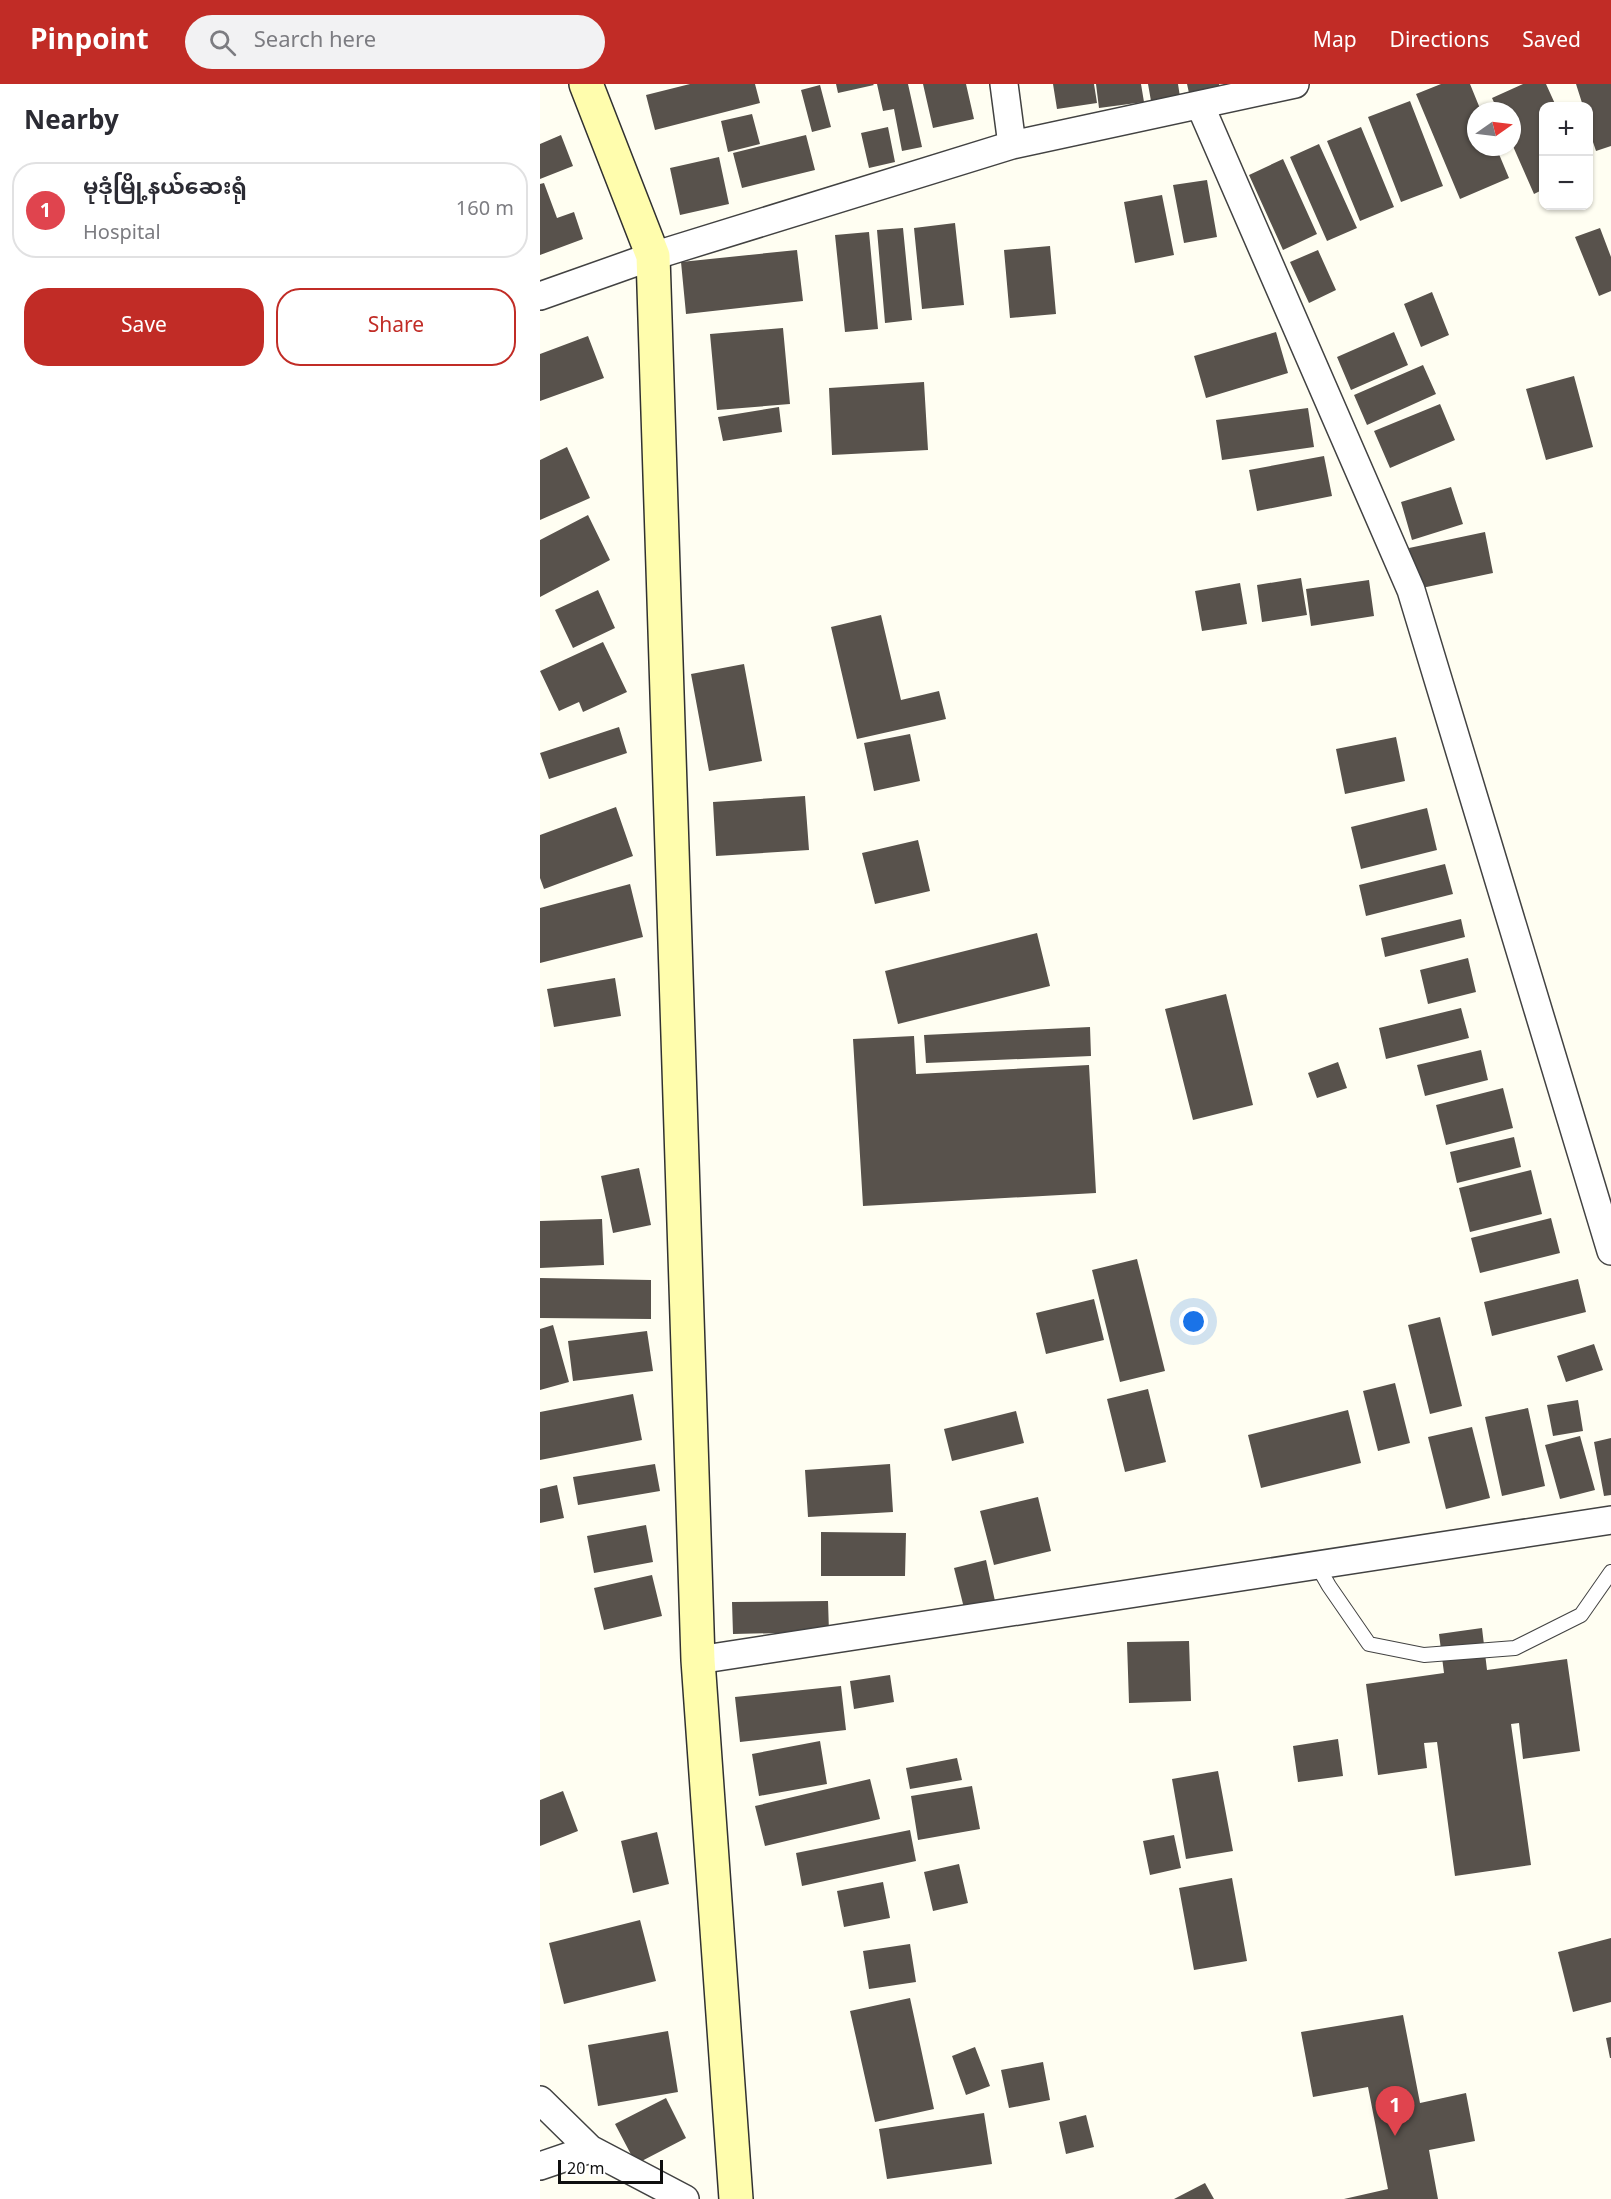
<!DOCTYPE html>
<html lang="en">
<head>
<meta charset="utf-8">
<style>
  :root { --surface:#fff; --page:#f2f2f3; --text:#2b2b33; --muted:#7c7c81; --line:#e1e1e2; --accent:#c12c26 }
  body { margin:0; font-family:Georgia,"Noto Sans Myanmar",serif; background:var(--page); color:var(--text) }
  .controls { position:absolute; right:18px; top:18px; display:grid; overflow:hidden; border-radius:12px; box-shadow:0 2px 4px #0004 }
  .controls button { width:54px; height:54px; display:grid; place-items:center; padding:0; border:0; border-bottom:2px solid var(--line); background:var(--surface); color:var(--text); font:30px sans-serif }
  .compass { position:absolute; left:927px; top:18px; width:54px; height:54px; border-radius:50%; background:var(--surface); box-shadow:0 2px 4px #0004; rotate:76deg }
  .scale { position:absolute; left:18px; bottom:15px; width:105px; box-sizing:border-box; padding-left:6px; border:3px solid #0f0f0f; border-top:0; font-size:16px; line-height:21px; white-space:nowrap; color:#0f0f0f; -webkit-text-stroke:4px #fff; paint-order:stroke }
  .you { position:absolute; left:654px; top:1238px; width:21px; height:21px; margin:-15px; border:4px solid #fff; border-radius:50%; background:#1a73e8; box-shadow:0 0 0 9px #1a73e833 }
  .badge { display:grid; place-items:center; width:39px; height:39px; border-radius:50%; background:var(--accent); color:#fff; font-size:20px; font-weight:700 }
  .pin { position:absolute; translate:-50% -50px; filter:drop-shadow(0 2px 3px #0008) }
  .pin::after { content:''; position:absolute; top:32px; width:21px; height:18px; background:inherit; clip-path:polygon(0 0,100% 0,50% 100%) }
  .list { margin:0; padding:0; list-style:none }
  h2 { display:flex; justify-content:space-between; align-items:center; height:78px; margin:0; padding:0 24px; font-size:26px }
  h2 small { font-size:20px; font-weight:400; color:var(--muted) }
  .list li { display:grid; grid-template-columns:39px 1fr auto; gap:18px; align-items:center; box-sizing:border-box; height:96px; margin:0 12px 12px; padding:0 12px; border:2px solid var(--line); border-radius:24px }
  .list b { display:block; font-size:22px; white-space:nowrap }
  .list p { margin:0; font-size:20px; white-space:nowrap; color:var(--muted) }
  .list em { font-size:20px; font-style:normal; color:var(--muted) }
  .actions { display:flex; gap:12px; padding:18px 24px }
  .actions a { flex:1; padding:14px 0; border:2px solid var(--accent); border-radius:24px; text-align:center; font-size:21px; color:var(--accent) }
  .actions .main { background:var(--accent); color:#fff }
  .icon { flex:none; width:33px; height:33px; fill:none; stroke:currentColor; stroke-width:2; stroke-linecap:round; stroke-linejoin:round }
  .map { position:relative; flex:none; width:1071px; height:2115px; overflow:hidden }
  header { display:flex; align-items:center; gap:36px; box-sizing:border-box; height:84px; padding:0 30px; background:var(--accent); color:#fff }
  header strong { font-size:28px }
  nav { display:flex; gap:33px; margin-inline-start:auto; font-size:21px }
  .search { width:420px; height:54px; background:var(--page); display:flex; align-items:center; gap:15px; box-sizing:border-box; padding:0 21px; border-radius:33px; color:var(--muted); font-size:22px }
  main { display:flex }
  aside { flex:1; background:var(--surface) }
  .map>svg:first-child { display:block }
  .building { fill:#58524c }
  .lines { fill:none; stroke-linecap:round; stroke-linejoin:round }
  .service-casing { stroke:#424242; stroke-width:16 }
  .minor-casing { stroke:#424242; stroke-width:30 }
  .secondary-casing { stroke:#313131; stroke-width:36 }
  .service { stroke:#fff; stroke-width:14 }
  .minor { stroke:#fff; stroke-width:27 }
  .secondary { stroke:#fffdad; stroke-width:33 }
</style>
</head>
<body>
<header>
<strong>Pinpoint</strong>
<div class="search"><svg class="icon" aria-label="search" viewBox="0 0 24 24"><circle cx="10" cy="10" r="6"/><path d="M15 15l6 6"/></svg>Search here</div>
<nav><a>Map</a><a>Directions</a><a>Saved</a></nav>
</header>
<main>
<aside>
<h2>Nearby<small></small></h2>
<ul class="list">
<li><span class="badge" style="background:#e0444e">1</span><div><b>မုဒုံမြို့နယ်ဆေးရုံ</b><p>Hospital</p></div><em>160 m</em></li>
</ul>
<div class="actions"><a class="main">Save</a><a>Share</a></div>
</aside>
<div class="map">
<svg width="1071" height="2115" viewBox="0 0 1071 2115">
  <rect width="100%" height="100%" fill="#fffef2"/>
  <path class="building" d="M150,0h65l5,19 -105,27 -9,-35z
    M296,0h37l1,1 -36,8z
    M337,0h31l14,63 -20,4 -8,-42 -11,2z
    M383,0h43l8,35 -41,9z
    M513,0h41l3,19 -40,6z
    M556,0h45l3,18 -45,6z
    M608,0h30l2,13 -29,4z
    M647,0h32l1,4 -31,5z
    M901,0h29l11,27h-5v36h20l13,31 -49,21 -44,-105z
    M983,0h23l10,22h-12v83l-10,5 -22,-50v-33h-14l-6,-13z
    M1036,0h35v62l-15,5 -8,-24v-21h-5z
    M280,1l11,42 -19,5 -11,-42z
    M870,17l33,85 -42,16 -33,-85z
    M212,30l8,30 -32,8 -7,-31z
    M348,43l7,35 -26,6 -8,-35z
    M821,43l33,80 -34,14 -33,-80z
    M21,51l12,31 -33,13v-35z
    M266,51l9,35 -73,18 -9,-35z
    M779,60l38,84 -30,13 -37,-84z
    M179,73l10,47 -49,11 -10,-47z
    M743,75l34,75 -34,16 -34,-75z
    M667,96l10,57 -33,6 -11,-58z
    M4,99l13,35 17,-6 9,27 -43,16v-71z
    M622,111l12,60 -39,8 -11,-61z
    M415,139l9,82 -42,4 -8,-81z
    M363,144l9,92 -27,3 -8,-93z
    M1060,144l11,29v34l-12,5 -24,-59z
    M329,148l9,97 -33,3 -10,-97z
    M510,162l6,68 -46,4 -6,-68z
    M257,166l6,51 -117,13 -5,-52z
    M778,166l18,40 -27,13 -19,-41z
    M892,208l17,43 -28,12 -17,-43z
    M243,244l7,76 -73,6 -7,-76z
    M736,248l12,41 -82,25 -12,-42z
    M854,248l14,33 -57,25 -14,-33z
    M48,252l16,42 -64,23v-47z
    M883,281l13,29 -69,31 -13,-30z
    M1034,292l19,71 -47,13 -20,-71z
    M384,298l4,68 -96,5 -3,-67z
    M900,320l15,36 -65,28 -16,-37z
    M239,323l3,25 -59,9 -5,-24z
    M768,324l6,39 -92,13 -6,-40z
    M27,363l23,51 -50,22v-60z
    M784,372l8,40 -75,15 -8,-41z
    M911,403l12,37 -51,16 -11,-38z
    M48,431l22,45 -70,37v-57z
    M945,448l8,41 -76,16 -8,-41z
    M761,494l6,37 -45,7 -5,-37z
    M829,496l5,36 -63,10 -5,-37z
    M700,499l7,41 -45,7 -7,-40z
    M58,506l17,38 -42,20 -18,-38z
    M341,531l20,85 38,-9 7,28 -89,20 -26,-112z
    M63,558l24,50 -44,20 -4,-10 -20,9 -19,-40z
    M204,580l18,97 -53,10 -18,-97z
    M79,643l8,26 -78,26 -9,-26z
    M370,650l10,47 -46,10 -10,-48z
    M856,653l9,44 -60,13 -9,-45z
    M265,712l4,54 -93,6 -3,-54z
    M76,723l17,49 -89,33 -4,-11v-43z
    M887,724l10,42 -76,19 -10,-42z
    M378,756l12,51 -55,13 -13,-51z
    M905,780l8,30 -87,22 -7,-31z
    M90,800l13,53 -103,26v-55z
    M921,835l4,18 -80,20 -4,-19z
    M497,849l13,53 -152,38 -13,-53z
    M928,874l8,34 -48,12 -8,-34z
    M75,894l6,38 -67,11 -7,-38z
    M686,910l27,111 -60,15 -28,-111z
    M921,924l8,30 -83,21 -7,-31z
    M550,943l1,29 -165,7 -2,-28z
    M374,952l2,38 173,-9 7,128 -233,13 -10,-167z
    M941,966l7,30 -63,16 -8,-31z
    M798,978l9,26 -30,10 -9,-25z
    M963,1004l10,40 -67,17 -10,-40z
    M974,1053l7,30 -64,16 -7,-31z
    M99,1084l12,57 -38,8 -12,-57z
    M991,1086l11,44 -72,18 -11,-44z
    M1011,1134l9,35 -80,20 -9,-35z
    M62,1135l2,46 -64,3v-47z
    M597,1175l28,112 -45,11 -28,-112z
    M0,1194l111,2v39l-111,-1z
    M1038,1195l8,33 -94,24 -8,-34z
    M554,1215l10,41 -58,14 -10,-41z
    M900,1233l22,89 -32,8 -22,-89z
    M13,1241l16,57 -29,8v-61z
    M107,1247l6,40 -80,10 -5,-40z
    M1054,1260l9,26 -37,12 -9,-26z
    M855,1299l15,60 -32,8 -15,-60z
    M608,1305l18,73 -41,10 -18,-73z
    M93,1310l9,46 -102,20v-48z
    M1038,1316l5,31 -30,5 -6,-31z
    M988,1324l17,78 -43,10 -17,-79z
    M808,1326l13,53 -100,25 -13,-53z
    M476,1327l8,32 -72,18 -8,-32z
    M932,1343l18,71 -44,11 -18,-72z
    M1040,1352l15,54 -35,9 -15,-54z
    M1071,1354v57l-7,1 -10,-54z
    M115,1380l5,27 -82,14 -5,-28z
    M350,1380l3,48 -85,5 -3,-47z
    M17,1401l7,33 -24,5v-34z
    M498,1413l13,54 -57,14 -14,-54z
    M106,1441l7,37 -59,11 -7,-37z
    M281,1448l85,1 -1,43h-84z
    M446,1476l9,41 -31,7 -10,-40z
    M112,1491l10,41 -58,14 -10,-42z
    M288,1517l1,31 -96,2 -1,-32z
    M942,1544l5,42 80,-11 13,92 -57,8 -4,-36 -8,1 20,141 -76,11 -18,-134 -13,1 3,25 -49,7 -12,-91 78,-11 -5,-39z
    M649,1557l2,60 -62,2 -2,-61z
    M350,1591l4,27 -40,7 -4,-28z
    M301,1602l5,44 -106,12 -5,-45z
    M798,1655l5,37 -45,6 -5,-36z
    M280,1657l7,43 -68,12 -7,-42z
    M417,1674l5,22 -52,9 -4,-21z
    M678,1687l15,80 -47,8 -14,-80z
    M330,1695l10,40 -115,27 -10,-40z
    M432,1702l8,43 -62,11 -7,-44z
    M23,1707l15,40 -38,15v-46z
    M370,1746l6,31 -114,25 -6,-33z
    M117,1748l12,52 -36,9 -12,-52z
    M634,1751l7,33 -31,7 -7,-34z
    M419,1780l9,39 -35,8 -9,-39z
    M692,1794l15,83 -53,9 -15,-82z
    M343,1798l7,36 -46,9 -7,-36z
    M100,1836l16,61 -92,23 -15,-61z
    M1071,1854v64l-38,10 -15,-60z
    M370,1860l6,38 -47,7 -6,-38z
    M370,1914l24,111 -59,13 -25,-111z
    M863,1931l17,88 46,-10 9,48 -46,9 9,49h-94l44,-10 -20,-102 -55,10 -12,-65z
    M128,1947l10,61 -80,14 -10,-61z
    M1071,1953v21h-1l-4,-20z
    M435,1963l15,39 -24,9 -14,-39z
    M503,1978l7,38 -41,8 -8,-38z
    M126,2014l20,40 -50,26 -21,-40z
    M444,2029l8,51 -105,15 -8,-50z
    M546,2031l8,32 -28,7 -7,-32z
    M665,2099l9,16h-40z"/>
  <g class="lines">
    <defs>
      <path id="service" d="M777,1481l12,21 40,58 55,11 91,-7 66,-33 30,-43"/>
      <path id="minor" d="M464,0l8,61
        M660,21l211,485 200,661
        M0,212l113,-40 359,-111 283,-61
        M158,1576l913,-140
        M0,2016l50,49 95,50
        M0,2082l50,-17"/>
      <path id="secondary" d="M46,0l67,172 45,1404 38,539"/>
    </defs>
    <use href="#service" class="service-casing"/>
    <use href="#minor" class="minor-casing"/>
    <use href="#secondary" class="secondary-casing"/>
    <use href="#service" class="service"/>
    <use href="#minor" class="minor"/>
    <use href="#secondary" class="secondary"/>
  </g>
</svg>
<div class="controls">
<button>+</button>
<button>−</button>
</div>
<svg class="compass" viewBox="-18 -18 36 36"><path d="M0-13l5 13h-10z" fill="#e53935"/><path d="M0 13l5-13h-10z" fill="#7c7c81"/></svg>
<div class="scale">20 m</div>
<div class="you"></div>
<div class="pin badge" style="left:855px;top:2052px;background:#e0444e">1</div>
</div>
</main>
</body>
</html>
